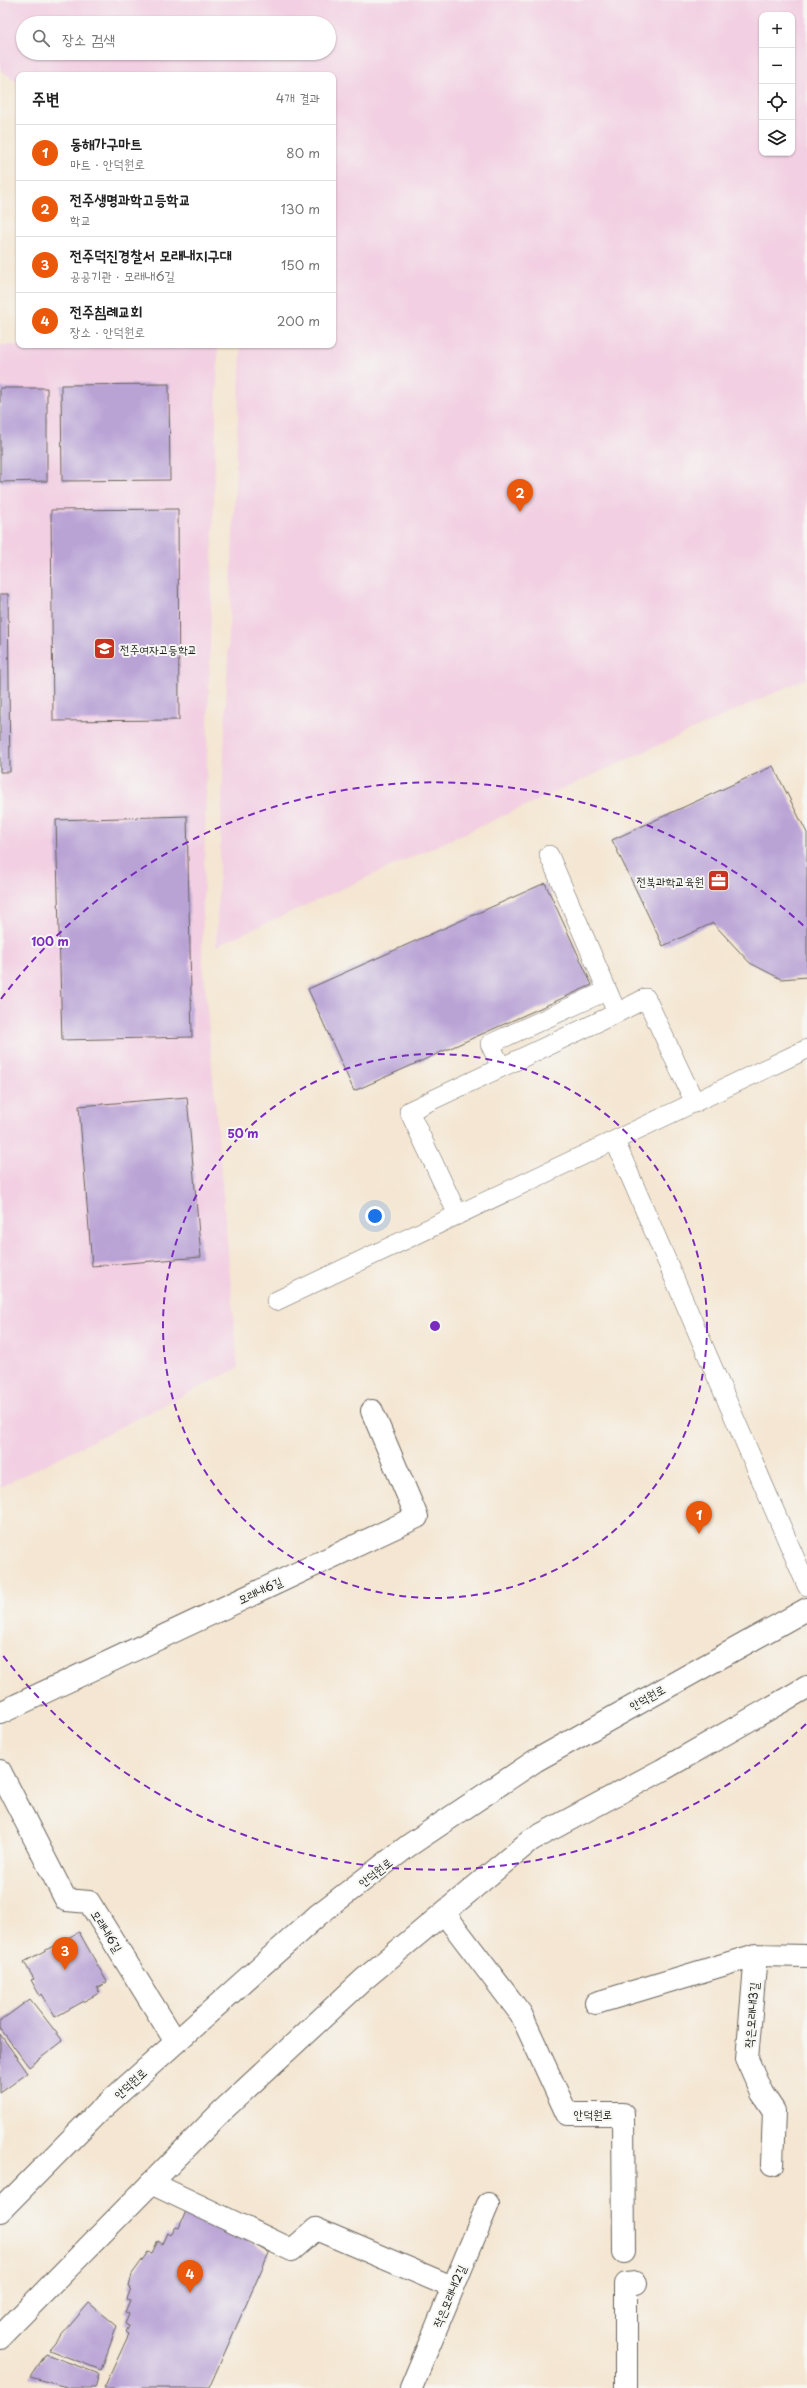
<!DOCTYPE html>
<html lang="ko">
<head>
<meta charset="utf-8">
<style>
  :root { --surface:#fff; --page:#f6f6f6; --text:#222; --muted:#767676; --line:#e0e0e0; --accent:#ea580c }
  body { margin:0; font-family:"Playpen Sans","Poor Story",sans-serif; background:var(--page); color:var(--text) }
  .controls { position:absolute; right:12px; top:12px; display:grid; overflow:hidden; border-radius:8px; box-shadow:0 1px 3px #0004 }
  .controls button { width:36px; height:36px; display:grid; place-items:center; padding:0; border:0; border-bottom:1px solid var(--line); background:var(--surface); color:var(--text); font:20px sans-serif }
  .you { position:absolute; left:375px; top:1216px; width:14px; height:14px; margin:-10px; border:3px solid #fff; border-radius:50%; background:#1a73e8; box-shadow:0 0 0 6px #1a73e833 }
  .badge { display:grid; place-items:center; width:26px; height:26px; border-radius:50%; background:var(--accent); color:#fff; font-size:13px; font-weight:700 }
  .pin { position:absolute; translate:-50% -33px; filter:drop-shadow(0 1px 2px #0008) }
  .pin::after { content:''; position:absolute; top:21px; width:14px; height:12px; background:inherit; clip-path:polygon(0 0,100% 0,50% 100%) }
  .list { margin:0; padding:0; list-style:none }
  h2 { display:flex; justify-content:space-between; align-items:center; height:52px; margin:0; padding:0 16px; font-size:17px }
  h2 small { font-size:13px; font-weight:400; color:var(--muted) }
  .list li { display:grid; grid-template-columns:26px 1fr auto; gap:12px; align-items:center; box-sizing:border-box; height:56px; padding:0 16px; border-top:1px solid var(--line) }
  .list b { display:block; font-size:15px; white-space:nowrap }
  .list p { margin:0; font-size:13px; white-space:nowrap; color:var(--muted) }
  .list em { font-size:13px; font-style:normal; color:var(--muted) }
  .icon { flex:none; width:22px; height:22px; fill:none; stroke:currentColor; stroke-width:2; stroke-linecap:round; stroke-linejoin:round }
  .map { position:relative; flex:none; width:807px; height:2388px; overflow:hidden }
  .search { position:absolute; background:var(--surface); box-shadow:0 1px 3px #0004; left:16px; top:16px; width:320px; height:44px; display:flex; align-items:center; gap:10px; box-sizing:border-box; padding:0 14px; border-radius:22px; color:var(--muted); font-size:15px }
  .panel { position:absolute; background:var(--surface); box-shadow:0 1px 3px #0004; left:16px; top:72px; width:320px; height:276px; border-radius:8px }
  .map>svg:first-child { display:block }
  .built { fill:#f2cfe2; fill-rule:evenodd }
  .building { fill:#b9a3d5 }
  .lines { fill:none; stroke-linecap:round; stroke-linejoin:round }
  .service-casing { stroke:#68635c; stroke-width:20 }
  .minor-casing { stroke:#68635c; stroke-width:24 }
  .tertiary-casing { stroke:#68635c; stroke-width:24 }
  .service { stroke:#fff; stroke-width:19 }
  .minor { stroke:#fff; stroke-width:22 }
  .tertiary { stroke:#fff; stroke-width:22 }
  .ring { fill:none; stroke:#7b2cbf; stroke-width:2; stroke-dasharray:7 5 }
  .labels { text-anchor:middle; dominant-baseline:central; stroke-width:4; stroke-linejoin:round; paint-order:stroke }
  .poi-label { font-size:12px; fill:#1c1c1c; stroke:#f6f6f2; text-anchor:start }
  .street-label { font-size:12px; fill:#1c1c1c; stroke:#f6f6f2 }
  .centre { fill:#7b2cbf; stroke:#f6f6f2; stroke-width:2 }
  .ring-label { font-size:12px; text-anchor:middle; font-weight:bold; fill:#7b2cbf; stroke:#f6f6f2; stroke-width:4; stroke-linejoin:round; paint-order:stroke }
</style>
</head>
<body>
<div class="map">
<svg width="807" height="2388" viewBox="0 0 807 2388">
  <rect width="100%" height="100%" fill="#f6f6f2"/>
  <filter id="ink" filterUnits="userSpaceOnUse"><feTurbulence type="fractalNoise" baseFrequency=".025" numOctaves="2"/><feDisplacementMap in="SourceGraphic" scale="8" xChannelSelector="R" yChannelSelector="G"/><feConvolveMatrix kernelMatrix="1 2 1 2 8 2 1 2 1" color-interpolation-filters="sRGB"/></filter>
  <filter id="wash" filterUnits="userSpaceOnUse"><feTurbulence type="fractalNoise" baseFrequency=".012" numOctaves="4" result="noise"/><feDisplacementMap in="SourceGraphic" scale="16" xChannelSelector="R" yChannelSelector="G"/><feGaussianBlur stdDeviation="0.9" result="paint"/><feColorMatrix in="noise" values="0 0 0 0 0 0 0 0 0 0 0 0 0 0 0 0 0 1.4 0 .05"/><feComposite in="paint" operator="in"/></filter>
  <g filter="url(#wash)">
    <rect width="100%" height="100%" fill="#f4e6d2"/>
    <path class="built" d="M0,0h807v678l-591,268 25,-601h92v-270h-314v8l-19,-13zM762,15h30v138h-30zM23,23h306v30h-306z
      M0,345l218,2 -16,604 36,417 -238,119z"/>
    <g id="blocks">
      <path class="building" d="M169,384l1,96 -108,1 -1,-96z
        M0,388h47v93l-47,1z
        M178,509l1,211 -126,1 -2,-211z
        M0,594h8l2,178h-10z
        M773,766l34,67v144l-26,2 -31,-16 -37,-40 -50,23 -51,-106z
        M187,816l5,221 -130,3 -6,-220z
        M545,883l47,102 -238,106 -46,-102z
        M187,1097l14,160 -109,9 -13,-160z
        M79,1932l28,50 -10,6 2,5 -44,24 -13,-23 -2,2 -9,-16 3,-1 -10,-17z
        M30,1999l33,42 -34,26 -29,-39v-7z
        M0,2034l28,39 -28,20z
        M188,2206l81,47 -60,135h-105l25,-54 -3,-2 3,-6 -4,-2 4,-10 -4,-2 5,-12 -3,-1 4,-11 -2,-1 3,-13 16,-22 4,1 6,-12 4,3 5,-11 4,2 5,-8 3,1z
        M89,2303l28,23 -16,44 -52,-20z
        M46,2354l53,20 -4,14h-24l-41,-11z"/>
    </g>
  </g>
  <g filter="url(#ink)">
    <use href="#blocks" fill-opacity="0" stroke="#68635c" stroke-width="1"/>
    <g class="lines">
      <defs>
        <path id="service" d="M617,1013l29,-15 49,105
          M501,1067l-11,-23 116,-53
          M615,1141l192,445
          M458,1215l-49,-104 208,-98 -68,-158
          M276,1301l531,-252"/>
        <path id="minor" d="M0,1713l417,-196 -45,-106
          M0,1771l66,129 23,2 87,140
          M444,1913l77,101 46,100h56l1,138
          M756,1955l-9,104 15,34 12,18 -2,54
          M596,2003l160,-48 51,1
          M151,2183l141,67 24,-21 136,58
          M411,2388l77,-184
          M626,2388v-104l10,-1"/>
        <path id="tertiary" d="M0,2211l98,-99 220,-197 90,-69 127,-85 272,-152
          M0,2337l223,-227 140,-130 168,-140 131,-70 145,-83"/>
      </defs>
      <use href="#service" class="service-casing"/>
      <use href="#minor" class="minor-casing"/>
      <use href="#tertiary" class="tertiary-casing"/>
      <use href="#service" class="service"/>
      <use href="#minor" class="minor"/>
      <use href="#tertiary" class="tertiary"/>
    </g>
  </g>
  <g class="ring">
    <circle cx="435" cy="1326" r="272"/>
    <path d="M806 1724A544 544 0 0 1 1 1653M1 999A544 544 0 0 1 806 928"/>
  </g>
  <defs>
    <symbol id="school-square" viewBox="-11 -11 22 22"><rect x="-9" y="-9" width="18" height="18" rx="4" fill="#c8321e" stroke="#f6f6f2"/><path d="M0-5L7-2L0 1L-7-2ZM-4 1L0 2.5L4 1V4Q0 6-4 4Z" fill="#fff"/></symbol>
    <symbol id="office-square" viewBox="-11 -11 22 22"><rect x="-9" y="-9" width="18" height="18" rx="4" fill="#c8321e" stroke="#f6f6f2"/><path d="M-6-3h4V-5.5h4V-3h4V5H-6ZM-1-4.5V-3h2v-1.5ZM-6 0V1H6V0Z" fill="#fff"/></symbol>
  </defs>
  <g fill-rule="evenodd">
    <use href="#school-square" x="92" y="636" width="25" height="25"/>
    <use href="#office-square" x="706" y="868" width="25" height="25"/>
  </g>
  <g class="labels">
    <g class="poi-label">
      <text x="120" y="649">전주여자고등학교</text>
      <text x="704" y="881" text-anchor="end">전북과학교육원</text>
    </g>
    <g class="street-label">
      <text transform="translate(260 1590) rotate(-25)">모래내6길</text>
      <text transform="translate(647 1697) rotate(-29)">안덕원로</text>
      <text transform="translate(375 1872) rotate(-38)">안덕원로</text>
      <text transform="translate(107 1931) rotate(58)">모래내6길</text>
      <text transform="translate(751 2015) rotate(-85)">작은모래내3길</text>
      <text transform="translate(130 2083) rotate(-42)">안덕원로</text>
      <text x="593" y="2114">안덕원로</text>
      <text transform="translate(449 2296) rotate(-67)">작은모래내2길</text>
    </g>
  </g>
  <circle cx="435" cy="1326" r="6" class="centre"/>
  <g class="ring-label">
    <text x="50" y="946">100 m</text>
    <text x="243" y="1138">50 m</text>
  </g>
</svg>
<div class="controls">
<button>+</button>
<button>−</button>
<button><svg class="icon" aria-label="locate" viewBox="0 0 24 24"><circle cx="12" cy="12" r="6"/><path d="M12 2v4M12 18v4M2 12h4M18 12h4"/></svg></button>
<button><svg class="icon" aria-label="layers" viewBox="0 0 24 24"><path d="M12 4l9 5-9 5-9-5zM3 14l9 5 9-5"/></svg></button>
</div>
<div class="you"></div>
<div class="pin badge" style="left:699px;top:1534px">1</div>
<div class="pin badge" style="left:520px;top:512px">2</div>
<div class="pin badge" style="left:65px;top:1970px">3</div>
<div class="pin badge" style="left:190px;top:2293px">4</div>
<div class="search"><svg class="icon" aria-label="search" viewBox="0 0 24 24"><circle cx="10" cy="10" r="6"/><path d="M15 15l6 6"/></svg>장소 검색</div>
<section class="panel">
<h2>주변<small>4개 결과</small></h2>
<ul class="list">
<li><span class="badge">1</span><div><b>동해가구마트</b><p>마트 · 안덕원로</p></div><em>80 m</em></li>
<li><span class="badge">2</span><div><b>전주생명과학고등학교</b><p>학교</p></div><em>130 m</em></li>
<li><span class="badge">3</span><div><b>전주덕진경찰서 모래내지구대</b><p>공공기관 · 모래내6길</p></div><em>150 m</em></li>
<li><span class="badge">4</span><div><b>전주침례교회</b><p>장소 · 안덕원로</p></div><em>200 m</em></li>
</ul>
</section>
</div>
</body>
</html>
